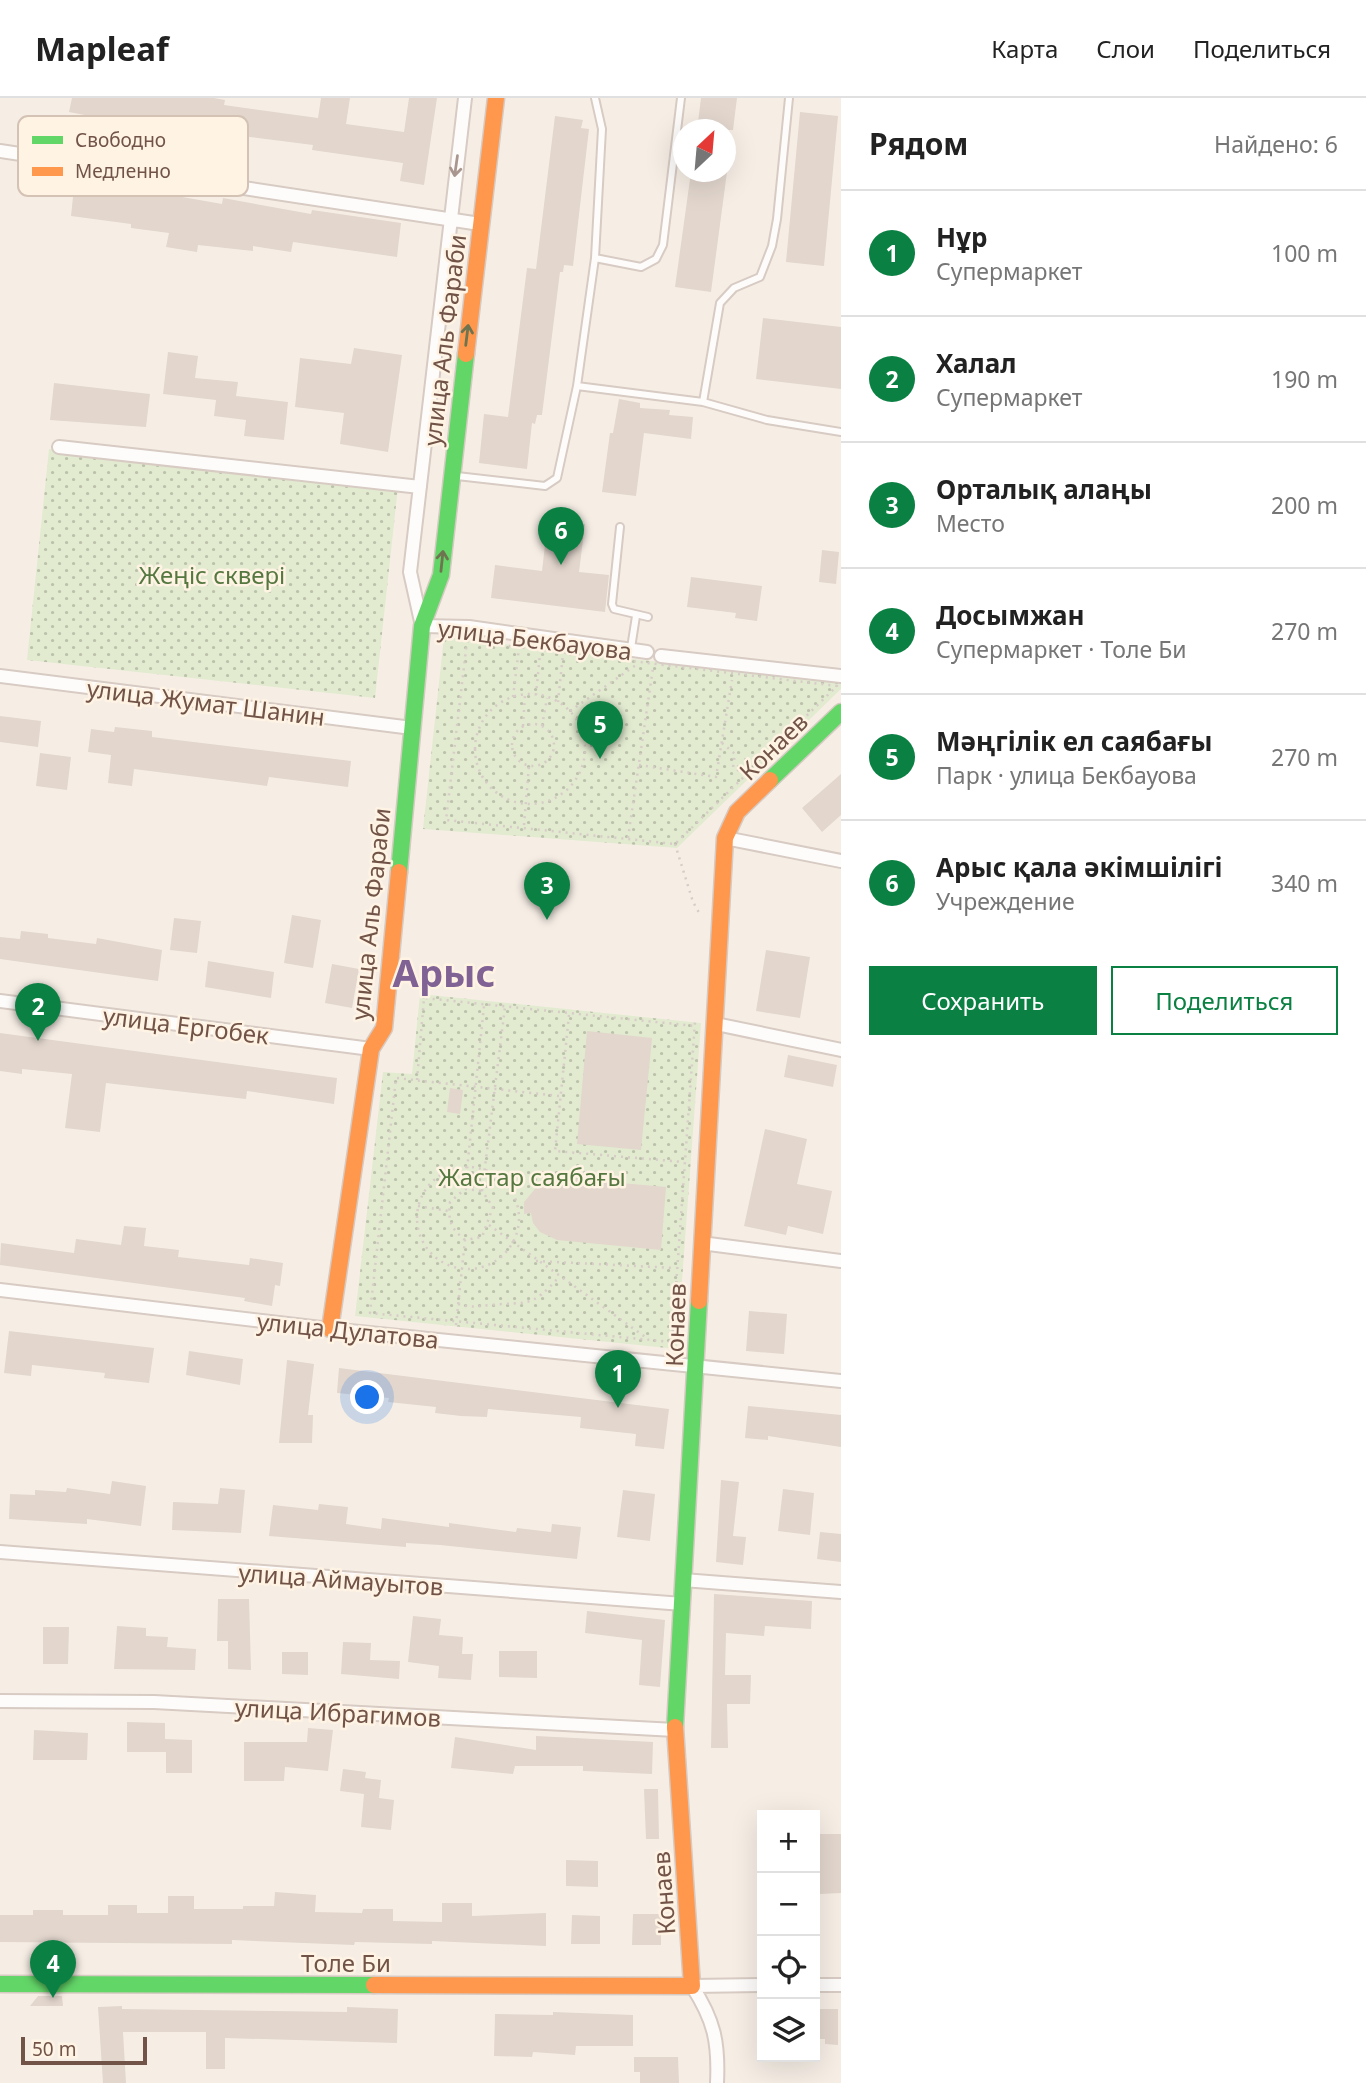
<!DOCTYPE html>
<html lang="ru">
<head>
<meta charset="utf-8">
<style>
  :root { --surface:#fff; --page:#f2f2f2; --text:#222; --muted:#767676; --line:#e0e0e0; --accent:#0b8043 }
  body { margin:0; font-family:"Noto Sans",sans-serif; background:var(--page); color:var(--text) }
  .controls { position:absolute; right:21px; bottom:21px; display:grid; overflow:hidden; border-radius:0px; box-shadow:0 7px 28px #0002 }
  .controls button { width:63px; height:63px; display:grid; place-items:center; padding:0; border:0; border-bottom:2px solid var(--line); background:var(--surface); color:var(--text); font:35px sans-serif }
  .compass { position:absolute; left:673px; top:21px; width:63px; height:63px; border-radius:50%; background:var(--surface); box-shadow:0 7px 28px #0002; rotate:26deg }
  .scale { position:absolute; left:21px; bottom:18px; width:126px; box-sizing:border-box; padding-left:7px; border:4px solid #715347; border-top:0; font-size:19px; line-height:24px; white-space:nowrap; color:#715347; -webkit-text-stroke:5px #fff3e4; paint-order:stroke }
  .you { position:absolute; left:368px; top:1300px; width:24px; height:24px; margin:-18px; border:5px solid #fff; border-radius:50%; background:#1a73e8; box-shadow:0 0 0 10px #1a73e833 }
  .badge { display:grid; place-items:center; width:46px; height:46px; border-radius:50%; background:var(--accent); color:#fff; font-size:23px; font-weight:700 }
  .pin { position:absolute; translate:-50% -58px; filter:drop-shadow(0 2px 4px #0008) }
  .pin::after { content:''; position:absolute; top:37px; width:24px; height:21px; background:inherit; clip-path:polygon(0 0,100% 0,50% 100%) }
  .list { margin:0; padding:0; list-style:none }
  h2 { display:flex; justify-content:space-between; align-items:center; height:91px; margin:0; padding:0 28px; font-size:30px }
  h2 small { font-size:23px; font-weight:400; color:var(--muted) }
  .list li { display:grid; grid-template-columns:46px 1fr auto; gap:21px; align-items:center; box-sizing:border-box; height:126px; padding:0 28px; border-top:2px solid var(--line) }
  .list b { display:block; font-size:26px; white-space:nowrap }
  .list p { margin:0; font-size:23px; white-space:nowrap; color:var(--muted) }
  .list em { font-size:23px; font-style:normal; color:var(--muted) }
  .actions { display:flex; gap:14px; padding:21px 28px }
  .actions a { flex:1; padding:16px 0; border:2px solid var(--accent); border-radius:0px; text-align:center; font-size:24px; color:var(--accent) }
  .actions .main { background:var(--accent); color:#fff }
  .icon { flex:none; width:38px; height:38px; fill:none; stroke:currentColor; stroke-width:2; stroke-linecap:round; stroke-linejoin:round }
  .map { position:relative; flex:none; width:841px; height:1985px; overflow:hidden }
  header { display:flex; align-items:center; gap:42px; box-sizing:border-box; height:98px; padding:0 35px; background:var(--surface); border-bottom:2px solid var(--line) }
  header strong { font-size:33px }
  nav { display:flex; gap:38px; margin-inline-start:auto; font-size:24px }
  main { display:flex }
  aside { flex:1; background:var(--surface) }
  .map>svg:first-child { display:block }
  .park { fill:url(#park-dots) }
  .building { fill:#e2d6cd }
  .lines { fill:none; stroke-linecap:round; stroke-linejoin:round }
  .lane-casing { stroke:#d7cbc3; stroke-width:10 }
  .street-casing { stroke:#d7cbc3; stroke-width:16 }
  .fast-casing { stroke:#d6cac2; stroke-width:19 }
  .slow-casing { stroke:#d6cac2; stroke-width:19 }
  .path { stroke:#d7ccc8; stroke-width:2.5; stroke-dasharray:2 5; stroke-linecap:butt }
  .lane { stroke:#fefcfb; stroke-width:6 }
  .street { stroke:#fefcfb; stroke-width:12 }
  .fast { stroke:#63d668; stroke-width:16 }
  .slow { stroke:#ff974d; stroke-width:16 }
  .oneway { stroke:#a9978f }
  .oneway2 { stroke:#6e744f }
  .labels { text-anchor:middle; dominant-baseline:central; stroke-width:5; stroke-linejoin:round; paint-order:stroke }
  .street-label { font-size:24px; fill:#715347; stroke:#fff3e4 }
  .park-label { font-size:24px; fill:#54783f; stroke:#fff3e4 }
  .town-label { font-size:38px; font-weight:bold; fill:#806295; stroke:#fff3e4 }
  .key { fill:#fff3e4; stroke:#d4c3b5; stroke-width:2 }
  .key-label { font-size:19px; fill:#715347 }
</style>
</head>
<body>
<header>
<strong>Mapleaf</strong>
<nav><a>Карта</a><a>Слои</a><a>Поделиться</a></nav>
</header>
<main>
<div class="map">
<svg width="841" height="1985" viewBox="0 0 841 1985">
  <defs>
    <pattern id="park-dots" width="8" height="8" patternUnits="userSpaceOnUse" patternTransform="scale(1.75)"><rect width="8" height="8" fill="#e2ebd0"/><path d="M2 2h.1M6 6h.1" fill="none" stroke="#bcc1ab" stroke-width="1.8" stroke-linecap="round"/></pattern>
  </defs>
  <rect width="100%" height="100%" fill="#f6eee5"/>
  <path class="park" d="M49,351l349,38 -23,211 -348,-38z
    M444,539l397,46v6l-164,159 -254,-19z
    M420,896l281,29 -24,326 -322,-33 28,-244 29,2z"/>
  <path class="building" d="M72,0h142l11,2 -1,5 94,13 3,-20h29l-4,26 58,8 5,-34h28l-13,87 -24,-4 3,-18 -91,-13 1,-5 -218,-28 -26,-5z
    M701,0h36l-4,32h-36z
    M800,14l38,4 -14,150 -38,-4z
    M555,18l28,4 -2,8 8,1 -16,137 -9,-1 -1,7h-3l-18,143h-5l-2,9 -3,-1 -5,46 -48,-6 5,-49 24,3 19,-149 9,1z
    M691,74h36l-16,120 -36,-5z
    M75,80l96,13v4l51,9 1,-6 88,16 1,-4 89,13 -4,34 -104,-15 -2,10 -38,-6v5l-55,-6 -1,7 -31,-5 3,-14 -38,-5v-4l-60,-8z
    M763,220l78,9v62l-85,-10z
    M354,250l48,7 -14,97 -48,-8 4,-31 -49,-6 5,-49 51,6z
    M168,254l30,4 -3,22 43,4 -2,14 52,6 -4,38 -40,-4 2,-16 -32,-4 2,-16 -53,-6z
    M54,285l96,11 -4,33 -96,-7z
    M619,301l21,4v5l30,2 -1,5 24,2 -2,22 -47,-6 -8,63 -34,-4 8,-59h3z
    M548,421l37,5 -6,48 30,3 -4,37 -114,-14 4,-33 47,6z
    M822,452l17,2 -3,32 -17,-2z
    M691,479l71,9 -5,35 -22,-3 1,-5 -49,-6z
    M0,618l41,5 -3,26 -38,-5z
    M115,629l37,4v6l199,24 -3,26 -79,-10 -2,9 -133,-17 -2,17 -24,-3 3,-28 -23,-3 3,-23 23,3z
    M40,655l31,4 -4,33 -31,-4z
    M841,676v41l-19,17 -20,-24z
    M292,817l29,5 -8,48 -29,-5z
    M174,820l27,3 -4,32 -27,-3z
    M21,833l27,3v4l48,6 1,-6 65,12 -4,31 -158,-22v-22l20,2z
    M766,852l44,7 -10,61 -44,-7z
    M208,863l66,11 -3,26 -66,-11z
    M332,866l27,5 -7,39 -27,-5z
    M587,933l65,7 -11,112 -64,-6z
    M0,935l337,45 -3,26 -87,-13 -1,8 -140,-16 -6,49 -35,-4 7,-54 -50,-5v5l-22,-3z
    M788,957l49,10 -4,22 -49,-10z
    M450,990l13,2 -3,24 -13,-2z
    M765,1031l42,10 -10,45 35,7 -9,43 -35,-8 -2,9 -42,-9z
    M552,1079l114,10 -5,63 -104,-10 -17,-8 -7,-9 -2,-10 -7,1v-12l17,-20z
    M124,1128l22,2 -2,18 35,4 -1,7 71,8 1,-7 33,5 -3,23 -5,-1 -3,21 -28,-5 1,-3 -245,-33 1,-22 73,10 2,-14 45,6z
    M749,1213l38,3 -3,40 -38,-3z
    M9,1233l145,17 -5,35 -45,-5 1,-5 -73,-8 -1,11 -27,-3z
    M189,1253l54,8 -3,26 -54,-10z
    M287,1262l27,4 -6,51h5l-1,28h-33z
    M339,1270l330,41 -5,40 -29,-3 1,-12 -56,-6 1,-11 -93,-8 -1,8 -26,-1 -26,-3 1,-6 -48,-5 1,-4 -52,-5z
    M748,1308l93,9v32l-73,-11v4l-23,-2z
    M721,1382l18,2 -6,54 13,1 -3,28 -27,-3z
    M112,1383l34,5 -5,40 -54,-7v5l-78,-5 1,-25 25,1v-5l31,2 1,-4 43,6z
    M220,1390l25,2 -4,43 -69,-3 1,-28 45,2z
    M783,1391l31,4 -4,42 -32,-4z
    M623,1392l32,4 -5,47 -33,-4z
    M319,1406l29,3 -2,17 35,5 1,-11 67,9v-4l67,9 1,-4 34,4 1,-8 29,3 -4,32 -137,-14 -34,-2v4l-137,-11 4,-31 45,5z
    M820,1434l21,2v28l-24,-3z
    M714,1496l98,7 -1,28 -46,-3 -1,10 -38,-3 -1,42h26l-1,29h-23l1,44h-17z
    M218,1501h31l2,71 -23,-1v-28h-11z
    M587,1513l78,9 -5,67 -21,-2 3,-45 -57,-7z
    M413,1518l28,3 -2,16 24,2 -1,17h11l-2,26 -33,-2 1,-12 -31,-4z
    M117,1528l29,2v8l22,1 -1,10 29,2 -1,21 -81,-1z
    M43,1529h26l-1,37h-25z
    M343,1544l28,1 -1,17 30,1 -1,18 -58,-5z
    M499,1553h38v27l-38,-1z
    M282,1554h26v23l-26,-1z
    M127,1624l38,1v16l27,1v33h-26v-21h-39z
    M308,1630l25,2 -5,41 -43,-4 -1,14h-40v-39h63z
    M34,1632l54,3 -1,27h-54z
    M536,1638l117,6 -1,32 -69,-3v-5h-68l-2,8 -62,-6 4,-31 81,13z
    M343,1671l23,3 -1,6 16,2 -2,18 15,2 -3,30 -30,-3 3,-33 -24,-3z
    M644,1691h14l1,50h-13z
    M815,1736h26v59l-21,1v-10l-5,-1z
    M566,1762l32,1v26l-32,-1z
    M275,1794l41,3 -1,17 47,1 1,-4h30v12l49,1v-19h30v13l74,-3v33l-114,-5v3l-77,-2 -1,3 -122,-5v4l-232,-2v-27h33v-5h30v5h45v-10h29v8h31v-17h26v13h49v-3h31z
    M633,1816h28v31h-29z
    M572,1817l28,1v28h-29z
    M38,1898h24l1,10h-33z
    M122,1908v3l225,3v-5l51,2 -1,34 -172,-5v31h-19v-37h-83l3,51h-23l-5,-76z
    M815,1911h23v36l-13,-1v-5h-10z
    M553,1914l80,3v31h-57l-1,9 -42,-3 -1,5 -38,-1 1,-42 58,1z
    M634,1959h44l1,26h-39v-11h-6z"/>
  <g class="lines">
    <defs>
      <path id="lane" d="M595,0l7,31 -7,129
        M577,288l18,-128 46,9 15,-8 7,-14 18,-147
        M703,304l17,-99 14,-15 26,-11 12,-31 5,-27 12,-121
        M457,378l88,10 12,-8 20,-92 126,16 64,18 74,12
        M620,429l-8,77 2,5 34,8
        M631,550l5,-32"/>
      <path id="street" d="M465,0l-55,474 12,54 47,1 178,25
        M0,53l480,73
        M59,349l361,40
        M661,558l180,20
        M0,578l412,52
        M725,740l116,23
        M0,903l371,48
        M716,926l125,26
        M701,1145l140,18
        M0,1192l330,39 511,52
        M0,1454l683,52
        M683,1482l158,12
        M0,1603l154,1 521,28
        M815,1887h26
        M692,1888c22,34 27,56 25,97
        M692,1888l70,-1"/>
      <path id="fast" d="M770,682l71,-68
        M399,774l23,-246 19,-51 25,-221
        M675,1629l24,-426
        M0,1886l374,1"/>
      <path id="slow" d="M466,256l30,-256
        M699,1203l26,-463 12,-26 33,-32
        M330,1231l41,-280 13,-21 15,-156
        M374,1887l318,1 -17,-259"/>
    </defs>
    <use href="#lane" class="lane-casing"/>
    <use href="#street" class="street-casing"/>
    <use href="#fast" class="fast-casing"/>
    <use href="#slow" class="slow-casing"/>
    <path class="path" d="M467,543l370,45 -162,158 -229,-24z
      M475 651a55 55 0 1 1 110 0a55 55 0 1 1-110 0Z
      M536,597l4,-42
      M513,599l6,-49
      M558,604l5,-48
      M570,613l66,-46
      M512 647a21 21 0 1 1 42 0a21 21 0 1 1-42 0Z
      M523,628l2,-31
      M542,628l5,-28
      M722,645l13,11 -2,13 13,8
      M639,667l77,12 16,-97
      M524,727l5,-59
      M628,740l25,-170
      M675,746l18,58 8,14
      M569,917l-14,136 129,11
      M417,982l7,-82 271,28
      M559,998l-163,-18 -26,235 302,29 23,-320
      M417 1120a51 51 0 1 1 102 0a51 51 0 1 1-102 0Z
      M465,1091l17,2
      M418,1108l31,5
      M489,1127l159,114
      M465,1142c-15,-12 -17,-20 -15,-38l15,-13 19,-183
      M536,1163l139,7
      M458,1206c13,4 20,2 33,1 38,-4 39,4 68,-28
      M456,1227l9,-85 17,-3 11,-30 -11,-16 23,-184"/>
    <use href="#lane" class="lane"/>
    <use href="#street" class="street"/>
    <use href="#fast" class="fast"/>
    <use href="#slow" class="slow"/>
  </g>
  <defs><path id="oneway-shaft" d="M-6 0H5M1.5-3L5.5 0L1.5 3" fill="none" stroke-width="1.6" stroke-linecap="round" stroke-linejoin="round" transform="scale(1.75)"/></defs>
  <use class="oneway" href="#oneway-shaft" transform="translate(456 68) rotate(98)"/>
  <g class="oneway2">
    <use href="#oneway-shaft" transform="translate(467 237) rotate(-83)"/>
    <use href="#oneway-shaft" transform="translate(442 463) rotate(-84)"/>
  </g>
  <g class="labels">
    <g class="street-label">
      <text transform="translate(444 242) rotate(-83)">улица Аль Фараби</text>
      <text transform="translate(535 541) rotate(7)">улица Бекбауова</text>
      <text transform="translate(206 604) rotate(7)">улица Жумат Шанин</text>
      <text transform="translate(773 648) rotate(-44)">Конаев</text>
      <text transform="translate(370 816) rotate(-84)">улица Аль Фараби</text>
      <text transform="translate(186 927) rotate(7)">улица Ергобек</text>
      <text transform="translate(675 1227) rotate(-88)">Конаев</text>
      <text transform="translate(348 1232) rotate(6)">улица Дулатова</text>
      <text transform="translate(341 1481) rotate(4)">улица Аймауытов</text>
      <text transform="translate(338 1614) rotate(3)">улица Ибрагимов</text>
      <text transform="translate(663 1795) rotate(-94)">Конаев</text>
      <text x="346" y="1864">Толе Би</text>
    </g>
    <g class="park-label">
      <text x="212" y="476">Жеңіс сквері</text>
      <text x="532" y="1078">Жастар саябағы</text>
    </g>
    <g class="town-label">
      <text x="444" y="874">Арыс</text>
    </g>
  </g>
  <rect x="18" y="18" width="230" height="80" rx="10" class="key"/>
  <rect x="32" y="38" width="31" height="8" fill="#63d668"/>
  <rect x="32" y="69" width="31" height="9" fill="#ff974d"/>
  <g class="key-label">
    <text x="75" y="49">Свободно</text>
    <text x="75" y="80">Медленно</text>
  </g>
</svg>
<div class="controls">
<button>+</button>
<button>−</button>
<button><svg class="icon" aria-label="locate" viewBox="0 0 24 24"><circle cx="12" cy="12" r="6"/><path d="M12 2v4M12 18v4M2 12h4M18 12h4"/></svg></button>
<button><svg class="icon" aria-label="layers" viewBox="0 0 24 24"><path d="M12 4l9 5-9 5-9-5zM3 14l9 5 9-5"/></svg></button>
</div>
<svg class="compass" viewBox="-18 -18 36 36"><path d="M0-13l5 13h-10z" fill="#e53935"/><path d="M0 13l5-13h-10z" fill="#767676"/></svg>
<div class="scale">50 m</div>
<div class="you"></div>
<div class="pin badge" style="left:618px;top:1310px">1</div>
<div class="pin badge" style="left:38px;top:943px">2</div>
<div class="pin badge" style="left:547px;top:822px">3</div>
<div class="pin badge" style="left:53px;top:1900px">4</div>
<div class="pin badge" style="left:600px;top:661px">5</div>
<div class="pin badge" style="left:561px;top:467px">6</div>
</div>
<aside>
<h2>Рядом<small>Найдено: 6</small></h2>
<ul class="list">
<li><span class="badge">1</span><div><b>Нұр</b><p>Супермаркет</p></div><em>100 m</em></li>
<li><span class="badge">2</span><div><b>Халал</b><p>Супермаркет</p></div><em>190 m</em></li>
<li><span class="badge">3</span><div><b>Орталық алаңы</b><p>Место</p></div><em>200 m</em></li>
<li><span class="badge">4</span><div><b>Досымжан</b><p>Супермаркет · Толе Би</p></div><em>270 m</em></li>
<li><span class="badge">5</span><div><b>Мәңгілік ел саябағы</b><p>Парк · улица Бекбауова</p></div><em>270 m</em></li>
<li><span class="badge">6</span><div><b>Арыс қала әкімшілігі</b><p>Учреждение</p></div><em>340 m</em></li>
</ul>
<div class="actions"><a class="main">Сохранить</a><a>Поделиться</a></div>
</aside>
</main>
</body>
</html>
